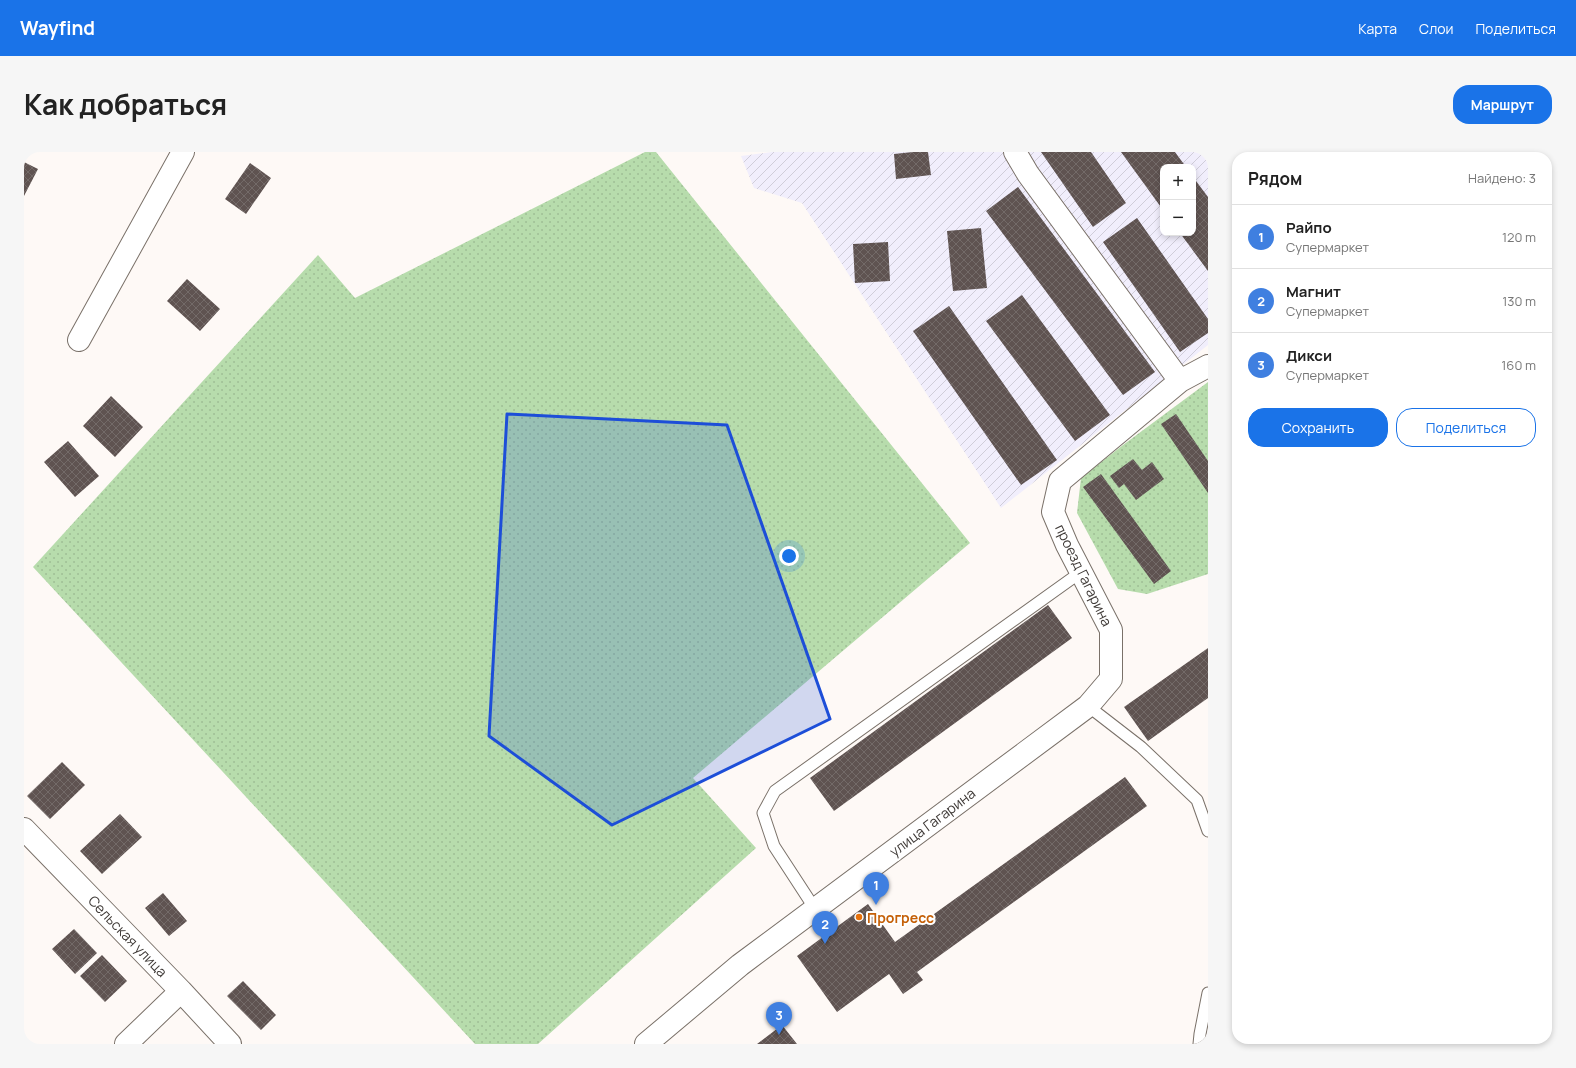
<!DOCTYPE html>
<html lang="ru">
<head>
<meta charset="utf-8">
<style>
  :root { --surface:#fff; --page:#f6f6f6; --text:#222; --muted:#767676; --line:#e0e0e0; --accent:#1a73e8 }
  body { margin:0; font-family:Manrope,sans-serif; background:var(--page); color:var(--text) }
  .controls { position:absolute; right:12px; top:12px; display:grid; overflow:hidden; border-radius:8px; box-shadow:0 2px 6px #0003 }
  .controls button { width:36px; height:36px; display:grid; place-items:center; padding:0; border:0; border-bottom:1px solid var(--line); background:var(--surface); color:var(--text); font:20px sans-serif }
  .you { position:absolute; left:765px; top:404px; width:14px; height:14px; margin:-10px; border:3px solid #fff; border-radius:50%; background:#1a73e8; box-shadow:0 0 0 6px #1a73e833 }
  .badge { display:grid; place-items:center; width:26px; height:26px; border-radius:50%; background:var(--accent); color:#fff; font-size:13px; font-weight:700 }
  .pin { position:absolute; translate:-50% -33px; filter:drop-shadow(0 1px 2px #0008) }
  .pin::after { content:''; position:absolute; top:21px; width:14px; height:12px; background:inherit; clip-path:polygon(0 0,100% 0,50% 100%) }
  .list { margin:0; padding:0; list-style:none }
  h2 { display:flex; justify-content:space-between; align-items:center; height:52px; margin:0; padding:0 16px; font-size:17px }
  h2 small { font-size:13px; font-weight:400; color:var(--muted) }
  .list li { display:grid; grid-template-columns:26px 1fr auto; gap:12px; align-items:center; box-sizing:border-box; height:64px; padding:0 16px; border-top:1px solid var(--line) }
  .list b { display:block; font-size:15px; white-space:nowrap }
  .list p { margin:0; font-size:13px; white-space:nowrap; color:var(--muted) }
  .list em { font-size:13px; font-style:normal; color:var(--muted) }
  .actions { display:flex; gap:8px; padding:12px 16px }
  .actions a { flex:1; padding:9px 0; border:1px solid var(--accent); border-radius:16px; text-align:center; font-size:14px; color:var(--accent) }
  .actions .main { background:var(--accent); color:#fff }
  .map { position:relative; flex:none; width:1184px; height:892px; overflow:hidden; border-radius:16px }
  header { display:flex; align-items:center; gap:24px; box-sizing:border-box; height:56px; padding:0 20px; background:var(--accent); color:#fff }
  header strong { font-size:19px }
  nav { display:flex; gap:22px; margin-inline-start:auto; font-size:14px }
  .intro { display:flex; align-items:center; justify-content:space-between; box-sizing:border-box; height:96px; padding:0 24px }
  h1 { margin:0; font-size:28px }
  .button { padding:10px 18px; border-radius:16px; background:var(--accent); color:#fff; font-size:14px; font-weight:700 }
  main { display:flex; gap:24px; padding:0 24px }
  aside { flex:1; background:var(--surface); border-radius:16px; box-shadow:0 2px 6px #0003 }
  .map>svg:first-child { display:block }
  .industrial { fill:url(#industrial-furrows); fill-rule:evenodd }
  .grass { fill:url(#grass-dots) }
  .building { fill:url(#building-cross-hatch) }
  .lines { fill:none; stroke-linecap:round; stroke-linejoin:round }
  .service-casing { stroke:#7a7169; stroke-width:13 }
  .minor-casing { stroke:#7a7169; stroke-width:24 }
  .service { stroke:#fff; stroke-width:11 }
  .minor { stroke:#fff; stroke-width:22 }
  .marked { fill:#1d4ed8; fill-opacity:0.2; stroke:#1d4ed8; stroke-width:3; stroke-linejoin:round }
  .food-dot { fill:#e8710a; stroke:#fff; stroke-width:1.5 }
  .labels { text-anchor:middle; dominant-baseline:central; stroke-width:4; stroke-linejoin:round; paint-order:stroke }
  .street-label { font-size:14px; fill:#3f3a37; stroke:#fff }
  .food-label { font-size:14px; font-weight:bold; fill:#c56008; stroke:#fff; text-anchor:start }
</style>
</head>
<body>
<header>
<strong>Wayfind</strong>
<nav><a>Карта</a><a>Слои</a><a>Поделиться</a></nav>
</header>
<div class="intro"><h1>Как добраться</h1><a class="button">Маршрут</a></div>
<main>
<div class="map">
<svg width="1184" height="892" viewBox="0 0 1184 892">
  <defs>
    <pattern id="industrial-furrows" width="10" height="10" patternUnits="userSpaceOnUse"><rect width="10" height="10" fill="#f1eefc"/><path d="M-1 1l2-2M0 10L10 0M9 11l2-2" fill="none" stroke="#d0cdd9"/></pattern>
    <pattern id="grass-dots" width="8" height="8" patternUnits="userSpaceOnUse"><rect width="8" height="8" fill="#b7dcac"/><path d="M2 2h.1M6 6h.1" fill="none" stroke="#9ebe95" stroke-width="1.8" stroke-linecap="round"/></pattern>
    <pattern id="building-cross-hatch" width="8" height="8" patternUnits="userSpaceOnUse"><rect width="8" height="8" fill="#5f5351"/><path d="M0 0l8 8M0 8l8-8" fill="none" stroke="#736a68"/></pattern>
  </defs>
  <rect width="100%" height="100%" fill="#fef9f6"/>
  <path class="industrial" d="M748,0h436v193l-207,163 -199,-305 -48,-15 -13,-32zM1139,15h30v66h-30z"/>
  <path class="grass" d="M621,0h11l314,391 -277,235 63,70 -218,196h-63l-442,-477 285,-312 37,43z
    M1184,230v192l-61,20 -29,-5 -41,-76 4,-35 42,-33z"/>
  <path class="building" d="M889,0h15l3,23 -35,4 -2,-25z
    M1017,0h50l35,51 -33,24z
    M1097,0h54l11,15h-23v43z
    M0,10l14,7 -14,27z
    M226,11l21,15 -25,36 -21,-15z
    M1169,25l15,20v74l-28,-38h13z
    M994,35l137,185 -32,23 -137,-184z
    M1113,66l71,101v14l-28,19 -77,-110z
    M957,76l6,60 -34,3 -6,-60z
    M864,90l2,39 -35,2 -2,-39z
    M163,127l33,30 -20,22 -33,-30z
    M998,143l88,120 -35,26 -89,-120z
    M925,154l108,154 -36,25 -108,-154z
    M87,244l32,31 -28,30 -32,-31z
    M1152,262l32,47v32l-47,-69z
    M44,289l31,35 -24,21 -31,-35z
    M1109,307l9,11 10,-8 12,17 -28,21 -12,-16 -5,4 -9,-12z
    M1077,322l70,97 -17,13 -71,-97z
    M1024,453l24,33 -238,173 -24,-33z
    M1184,496v50l-60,43 -24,-34z
    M38,610l23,23 -35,34 -23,-23z
    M1101,625l22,29 -230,166 6,8 -20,14 -14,-20 -52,38 -40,-56 71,-52 27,38z
    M96,662l22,23 -40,37 -22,-23z
    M139,741l24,28 -18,15 -24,-28z
    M50,777l23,24 -22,21 -23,-25z
    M78,803l25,26 -22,21 -25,-26z
    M219,829l33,34 -15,15 -34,-34z
    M758,873l15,19h-40z"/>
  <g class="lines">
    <defs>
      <path id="service" d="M1064,554l53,41 56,53 11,31
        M791,757l-41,-63 -11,-33 12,-22 306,-219
        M1175,892l1,-10 8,-41"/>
      <path id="minor" d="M991,0l13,22 152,207
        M55,188l104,-188
        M0,677l157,162 49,53
        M102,892l55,-53
        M622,892l94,-79 348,-259 23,-27v-49l-44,-85 -14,-33 7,-31 120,-100 28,-15"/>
    </defs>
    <use href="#service" class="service-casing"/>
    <use href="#minor" class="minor-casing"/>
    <use href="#service" class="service"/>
    <use href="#minor" class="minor"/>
  </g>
  <path class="marked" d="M483,262l220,11 103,294 -218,106 -123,-89z"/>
  <circle class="food-dot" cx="835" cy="765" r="4"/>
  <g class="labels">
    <g class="street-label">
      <text transform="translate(1060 423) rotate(64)">проезд Гагарина</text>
      <text transform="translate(908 670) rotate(-37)">улица Гагарина</text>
      <text transform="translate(104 784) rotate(46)">Сельская улица</text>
    </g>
    <g class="food-label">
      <text x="843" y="765">Прогресс</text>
    </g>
  </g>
</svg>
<div class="controls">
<button>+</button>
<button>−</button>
</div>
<div class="you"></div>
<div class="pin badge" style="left:852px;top:753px;background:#3f7fe0">1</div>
<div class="pin badge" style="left:801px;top:792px;background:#3f7fe0">2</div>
<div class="pin badge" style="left:755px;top:883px;background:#3f7fe0">3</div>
</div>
<aside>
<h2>Рядом<small>Найдено: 3</small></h2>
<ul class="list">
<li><span class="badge" style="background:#3f7fe0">1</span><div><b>Райпо</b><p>Супермаркет</p></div><em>120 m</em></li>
<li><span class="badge" style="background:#3f7fe0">2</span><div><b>Магнит</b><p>Супермаркет</p></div><em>130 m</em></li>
<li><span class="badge" style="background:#3f7fe0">3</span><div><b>Дикси</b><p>Супермаркет</p></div><em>160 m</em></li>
</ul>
<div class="actions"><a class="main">Сохранить</a><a>Поделиться</a></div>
</aside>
</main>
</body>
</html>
